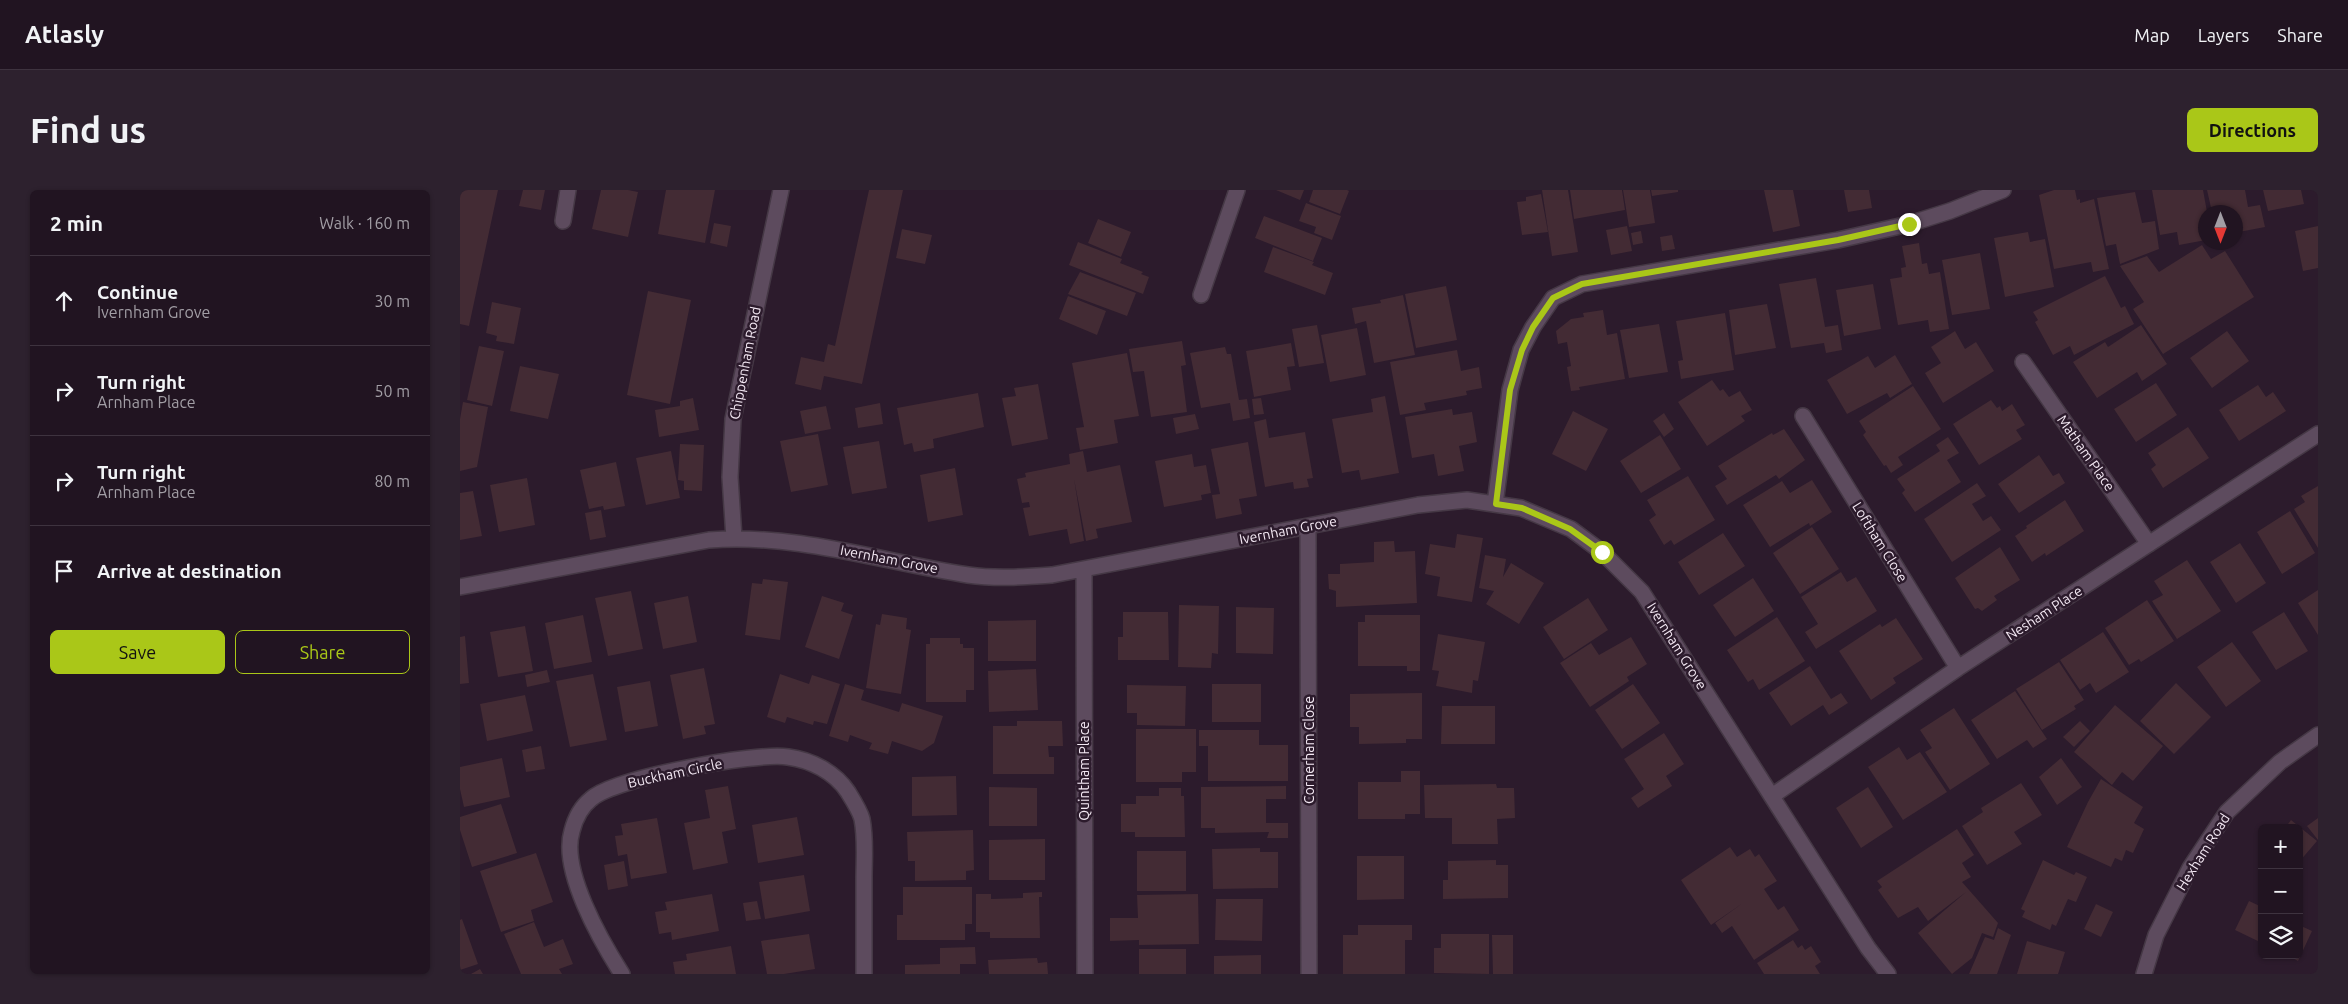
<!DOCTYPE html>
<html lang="en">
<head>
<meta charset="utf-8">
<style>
  :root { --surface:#211421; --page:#2d212e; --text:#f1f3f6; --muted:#a29ea5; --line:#3e333f; --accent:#aac718 }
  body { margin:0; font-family:Ubuntu,sans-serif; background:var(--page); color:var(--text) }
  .controls { position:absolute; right:15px; bottom:15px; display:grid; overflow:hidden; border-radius:8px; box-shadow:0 1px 4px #0004 }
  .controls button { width:45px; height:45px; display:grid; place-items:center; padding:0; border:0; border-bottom:1px solid var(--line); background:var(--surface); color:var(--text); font:25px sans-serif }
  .compass { position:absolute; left:1738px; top:15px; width:45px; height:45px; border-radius:50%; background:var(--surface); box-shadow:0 1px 4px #0004; rotate:180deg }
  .stop { position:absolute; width:15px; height:15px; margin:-11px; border:4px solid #aac718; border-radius:50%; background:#fff }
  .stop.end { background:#aac718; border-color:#fff; box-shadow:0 1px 5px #0008 }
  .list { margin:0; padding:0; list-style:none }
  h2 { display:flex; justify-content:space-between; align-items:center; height:65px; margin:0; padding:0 20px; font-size:21px }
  h2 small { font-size:16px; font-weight:400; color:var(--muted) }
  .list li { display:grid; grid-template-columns:32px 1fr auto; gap:15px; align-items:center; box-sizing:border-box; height:90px; padding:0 20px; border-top:1px solid var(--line) }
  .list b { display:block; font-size:19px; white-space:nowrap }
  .list p { margin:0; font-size:16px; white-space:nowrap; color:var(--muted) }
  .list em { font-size:16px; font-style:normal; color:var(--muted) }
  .actions { display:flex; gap:10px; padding:15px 20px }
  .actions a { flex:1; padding:11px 0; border:1px solid var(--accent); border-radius:8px; text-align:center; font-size:18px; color:var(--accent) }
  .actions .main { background:var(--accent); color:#111 }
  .icon { flex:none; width:28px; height:28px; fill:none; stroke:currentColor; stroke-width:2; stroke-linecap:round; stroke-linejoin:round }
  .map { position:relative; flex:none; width:1858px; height:784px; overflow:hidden; border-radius:8px }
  header { display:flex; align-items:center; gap:30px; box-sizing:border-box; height:70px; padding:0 25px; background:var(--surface); border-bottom:1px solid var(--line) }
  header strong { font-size:24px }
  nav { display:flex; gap:28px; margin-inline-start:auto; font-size:18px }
  .intro { display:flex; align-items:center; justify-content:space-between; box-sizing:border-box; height:120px; padding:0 30px }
  h1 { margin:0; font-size:35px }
  .button { padding:12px 22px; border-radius:8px; background:var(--accent); color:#111; font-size:18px; font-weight:700 }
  main { display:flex; gap:30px; padding:0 30px }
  aside { flex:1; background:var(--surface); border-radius:8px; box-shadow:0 1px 4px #0004 }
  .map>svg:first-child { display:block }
  .building { fill:#432b34 }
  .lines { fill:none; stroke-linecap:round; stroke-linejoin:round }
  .minor-casing { stroke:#453845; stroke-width:18 }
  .minor { stroke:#5d4b5e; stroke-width:15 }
  .route { stroke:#aac718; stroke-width:6 }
  .labels { text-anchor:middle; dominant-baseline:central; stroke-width:5; stroke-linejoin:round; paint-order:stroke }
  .street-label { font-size:14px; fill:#f4e9f4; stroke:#2c1b2c }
</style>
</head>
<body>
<header>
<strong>Atlasly</strong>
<nav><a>Map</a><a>Layers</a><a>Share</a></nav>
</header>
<div class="intro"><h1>Find us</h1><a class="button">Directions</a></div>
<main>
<aside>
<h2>2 min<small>Walk · 160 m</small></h2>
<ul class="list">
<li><svg class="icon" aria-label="ahead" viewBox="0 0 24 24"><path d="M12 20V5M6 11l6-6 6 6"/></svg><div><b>Continue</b><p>Ivernham Grove</p></div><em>30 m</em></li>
<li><svg class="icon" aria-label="right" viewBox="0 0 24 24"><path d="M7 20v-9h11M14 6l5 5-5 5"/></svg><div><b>Turn right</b><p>Arnham Place</p></div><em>50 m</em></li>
<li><svg class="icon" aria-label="right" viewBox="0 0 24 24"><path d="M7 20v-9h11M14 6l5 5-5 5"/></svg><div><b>Turn right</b><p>Arnham Place</p></div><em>80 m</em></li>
<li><svg class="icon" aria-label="arrive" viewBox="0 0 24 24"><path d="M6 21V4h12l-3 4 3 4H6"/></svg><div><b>Arrive at destination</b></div></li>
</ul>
<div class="actions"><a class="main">Save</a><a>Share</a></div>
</aside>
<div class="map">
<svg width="1858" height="784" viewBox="0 0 1858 784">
  <rect width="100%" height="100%" fill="#2c1b2c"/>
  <path class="building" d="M0,0h38l-29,136 -9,-2z
    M63,0h22l-4,20 -22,-4z
    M141,0h27l10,2 -10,45 -36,-8z
    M206,0h49l-10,53 -47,-9z
    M409,0h34l-41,194 -38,-8 -3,14 -26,-6 6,-27 23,5 4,-18 7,2z
    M816,0h28l-4,10z
    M853,0h34l2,1 -9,23 -31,-12z
    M1082,0h26l10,62 -26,4z
    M1110,0h52l3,20 -51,9z
    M1163,0h27l5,33 -26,4z
    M1191,0h27v2l-26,4z
    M1304,0h29l7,36 -27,6z
    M1384,0h25l3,18 -24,4z
    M1594,0h21l2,10 3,-1v4l14,-4 15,70 -16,3 -2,-10 -37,7 -15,-74z
    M1692,0h51l4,22h-1v28l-27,5 -2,-13 -17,3z
    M1747,0h38l3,17 12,-2 5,22 -26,5 -3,-20h-24z
    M1803,0h38l3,14 -36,7z
    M1675,2l7,31 13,-2 4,28 -39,15 -4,-20 -10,2 -9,-48z
    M1081,4l7,38 -26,3 -5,-33 9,-1v-4z
    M846,13l35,13 -9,24 -18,-7 2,-6 -17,-6z
    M804,26l58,22 -9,23 -58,-23z
    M638,29l33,13 -10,25 -33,-14z
    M254,33l17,3 -4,21 -17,-4z
    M1167,36l5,25 -21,4 -5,-25z
    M1858,36v42l-15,3 -8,-40z
    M442,39l30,6 -7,29 -29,-6z
    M1181,41l2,12 -10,2 -2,-12z
    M1568,42l2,10 15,-3 9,48 -49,10 -11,-59z
    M1212,45l3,14 -13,2 -2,-14z
    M618,52l44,17 -2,4 23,9 -2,2 8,3 -6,17 -74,-29z
    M1459,53l3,21 5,-1 2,11 11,-2 9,57 -19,3 -2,-12 -30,5 -8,-46 12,-2 -1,-9 5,-1 -4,-21z
    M1742,55l9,14 14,-8 29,46 -91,57 -30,-45 11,-7 -24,-36 27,-10 12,16z
    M813,57l41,15 -2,3 21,8 -8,22 -61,-23z
    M1520,63l10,56 -38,6 -10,-55z
    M620,82l56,21 -9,23 -59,-22z
    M1645,86l16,32 4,-2 9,18 -60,31 -4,-9 -17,9 -18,-33 3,-2 -5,-8z
    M1356,88l9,49 13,-2 4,25 -16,3 -2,-10 -33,5 -12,-64z
    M1413,94l8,45 -37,7 -8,-46z
    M986,96l11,54 -41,8 -11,-54z
    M188,101l43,9 -21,104 -43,-9z
    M943,105l12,60 -41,8 -8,-42 -11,3 -3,-16 29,-5 -1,-3z
    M608,106l38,15 -9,24 -38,-16z
    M32,112l29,6 -7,36 -18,-3 1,-5 -11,-3z
    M1307,114l9,44 -41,7 -6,-45z
    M1143,120l4,25 10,-2 8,46 -46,8 1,3 -9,1 -4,-24 4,-1 -4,-24 -9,2 -2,-13 15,-12 13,-2 -1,-4z
    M1265,123l9,57 -53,9 -3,-18 5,-1 -7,-39z
    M1199,134l9,48 -39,6 -9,-48z
    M857,135l7,38 -25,4 -7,-38z
    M1681,135l26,39 -25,17 -5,-9 -40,26 -24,-36 32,-20 3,5z
    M897,138l9,47 -36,7 -9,-47z
    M1495,141l10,18 11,-7 18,29 -51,32 -18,-30 16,-10 -10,-16z
    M1767,141l22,30 -37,27 -22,-30z
    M722,151l4,24 -5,1 6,46 -36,5 -7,-46 -11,1 -4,-23z
    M831,153l4,23 -8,1 4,23 -37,7 -8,-46z
    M19,156l25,5 -12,55 -25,-6z
    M765,157l2,7h4l8,46 8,-1 3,19 -17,3 -3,-18 -29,5 -11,-55z
    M997,160l4,21 18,-4 3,21 -16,3 1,4 -43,8 2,7 -26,5 -10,-53z
    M667,163l12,63 -25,4 4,23 -38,7 -4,-22 8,-1 -12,-64z
    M1435,165l17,29 -22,14 -3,-5 -40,21 -20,-34 41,-24 7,12z
    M60,176l39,8 -11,45 -38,-8z
    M1252,190l8,11 3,-2 6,8 11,-6 12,19 -11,6 4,5 -38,25 -29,-44z
    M1696,193l21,32 -41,27 -22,-33z
    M578,194l10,55 -36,7 -10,-48 14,-2 -2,-8z
    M1798,195l8,12 7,-5 13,19 -47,30 -20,-31z
    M1453,196l28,43 -43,28 5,8 -12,8 -5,-8 -2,1 -21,-31 3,-3 -7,-11z
    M518,203l6,34 -51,12 1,9 -20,4 -2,-9 -8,2 -7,-37z
    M925,206l14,77 -38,7 -2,-10 -17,3 -10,-54 41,-7 -2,-13z
    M233,208l6,32 -40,7 -4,-27 25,-4v-5z
    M801,208l3,16 -10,1 -2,-16z
    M1531,210l6,8 3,-2 2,5 10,-7 13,21 -9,5 6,9 -43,26 -26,-41z
    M3,212l25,5 -11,60 -17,4v-52z
    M420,213l3,21 -25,4 -3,-20z
    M366,216l5,23 -26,5 -5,-23z
    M992,219l1,6 19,-3 5,30 -18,4 5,25 -26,5 -4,-22 -22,4 -7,-41z
    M1113,221l35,18 -22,42 -34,-17z
    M1204,223l10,16 -10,8 -11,-16z
    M735,224l4,15 -23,5 -3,-16z
    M806,229l3,19 36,-6 8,46 -6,1 2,8 -15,2 -1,-7 -28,5 -11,-65z
    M1728,237l21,31 -46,30 -12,-19 5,-4 -8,-12z
    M1324,239l21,31 -26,19 -3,-4 -49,30 -12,-19 12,-7 -9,-13 54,-33 1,2z
    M358,244l10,51 -37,7 -11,-51z
    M1200,245l21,34 -40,24 -21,-32z
    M1488,247l11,16 -12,7 14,22 -46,30 -13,-19 3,-3 -8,-11 43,-28 -4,-6z
    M419,251l8,47 -35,6 -9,-47z
    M788,252l9,54 -18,3 3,15 -26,5 -4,-24 8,-1 -9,-45z
    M220,254l24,1 -2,46 -18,-1v-9l-6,-1z
    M211,261l9,47 -34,7 -10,-47z
    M623,261l4,21 33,-7 12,57 -36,7 2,9 -12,3 -12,-62 10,62 -14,3 -3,-15 -38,7 -6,-28 7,-1 -1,-5 -7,1 -5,-24 9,-2 -1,-4 45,-9 -1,-10z
    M732,264l2,13 12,-2 5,28 -10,2 1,5 -38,7 -9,-46z
    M1579,265l14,21 6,-3 6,10 -46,30 -21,-29z
    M156,272l9,44 -21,4 -1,-4 -14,3 -9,-39z
    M495,278l8,47 -35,7 -8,-47z
    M1228,286l27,44 -41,25 -3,-5 -7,5 -15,-25 7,-5 -9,-15z
    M67,288l8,47 -36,7 -9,-47z
    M1352,290l20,32 -22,14 -1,-3 -39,24 -27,-42 39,-24 8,12z
    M1517,293l9,13 -14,8 11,17 8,-5 10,14 -49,32 -28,-43z
    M1858,296v62l-24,-39 11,-7 -4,-6z
    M13,301l9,45 -22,4v-47z
    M1605,310l19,31 -38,25 -1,-3 -13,9 -17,-26 12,-8 -1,-2z
    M141,320l5,27 -16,3 -5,-27z
    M1830,321l25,42 -33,21 -25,-42z
    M1352,337l27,42 -39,25 -27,-41z
    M1263,343l22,33 -46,29 -21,-33z
    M997,344l26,4 -11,64 -35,-6 3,-19 -15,-3 5,-30 25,4z
    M934,351l1,11 20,-1 2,52 -81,4v-16l-7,-2 -1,-15h12v-10l34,-2v-20z
    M1780,353l26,40 -30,20 -26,-41z
    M1540,357l20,33 -26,16 3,4 -15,11 -4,-3 -3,1 -20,-31z
    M1025,365l21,4 -3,18 8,-14 33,20 -25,41 -33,-20 8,-13 -15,-3z
    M1727,370l34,51 -44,28 -25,-38 11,-6 -9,-14z
    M1381,382l6,10 9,-5 21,34 -61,38 -11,-17 13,-8 -17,-27z
    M1293,388l21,33 -39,26 -22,-32z
    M303,389l25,3 -8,58 -35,-5 7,-52 10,1z
    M1858,400v45l-20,-32z
    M171,401l12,58 -35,7 -13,-58z
    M228,406l9,46 -34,7 -9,-46z
    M362,406l22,7 -3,8 12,4 -14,44 -34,-12z
    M1128,408l20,32 -44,29 -21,-32z
    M1687,410l27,41 -33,21 -2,-3 -10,6 -24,-37z
    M719,415l40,1 -1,48 -6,-1 -1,15 -33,-1z
    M776,417l38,1 -1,46 -37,-1z
    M663,422h45l1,48h-51v-23h5z
    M1824,422l24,39 -32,19 -24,-38z
    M422,424l25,4 -1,11 5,1 -10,64 -35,-6 10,-64 4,1z
    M123,425l9,47 -38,7 -9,-46z
    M905,425h55v56h-13v-5h-49v-44h7z
    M1317,427l28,44 -46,29 -6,-11 -5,3 -21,-32z
    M1436,428l27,41 -30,19 3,5 -25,17 -32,-49 41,-27 2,3z
    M576,430v41h-48v-40z
    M65,436l8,45 -35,6 -8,-45z
    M1643,442l26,40 -33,21 -6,-10 -10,7 -20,-30z
    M978,444l47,8 -7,39 -5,-1 -1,13 -36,-7 3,-15 -7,-1z
    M5,446l4,47 -9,1v-47z
    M1171,447l16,27 -20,13 2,4 -39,26 -30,-44 31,-20 8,12z
    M470,448h30v6h3v4h11v42h-8v12h-40v-58h4z
    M1772,452l29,39 -35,26 -29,-40z
    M1599,472l25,38 -10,6 2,3 -34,21 -26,-41z
    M1350,476l21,33 10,-6 7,10 -19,12 -6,-10 -32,21 -22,-33z
    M244,478l11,56 -11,2 2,8 -23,5 -13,-64z
    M576,479l2,41 -49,2 -1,-41z
    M87,480l3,12 -23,5 -2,-12z
    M133,484l14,66 -37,7 -14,-66z
    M320,484l29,10 3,-9 28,9 -13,40 -13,-3 -1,4 -26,-8 -2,6 -18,-6z
    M190,491l8,45 -33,6 -8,-45z
    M1716,493l35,34 -37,37 -34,-33z
    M385,494l19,6 -3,10 38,12 3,-9 41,13 -9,27 -12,8 -30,-10 -4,13 -19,-5 3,-6 -22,-8 -2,7 -19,-6z
    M752,494h49v38h-49z
    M1173,494l27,39 -38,26 -27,-39z
    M667,495l59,1 -1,40 -48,-1v-12h-10z
    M1555,501l32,48 -14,9 -6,-8 -30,19 -26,-39z
    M962,503v46h-16v4l-47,1v-17h-9v-33z
    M65,505l8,36 -46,10 -7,-37z
    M1655,515l48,41 -30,35 -11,-9 -10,13 -38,-33z
    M982,516h53v38h-54z
    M1494,518l36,56 -40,26 -25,-38 7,-4 -12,-18z
    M557,531h45l1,25h-15l1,11h5v17h-61v-48h24z
    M1620,531l10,10 -16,16 -11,-10z
    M676,539h60v43h-14v10h-46z
    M739,540h60v15h29v36h-80v-35h-9z
    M1204,543l20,31 -18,12 6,10 -34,22 -7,-10 13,-9 -20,-30z
    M81,556l4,23 -19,3 -4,-22z
    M1439,557l8,13 13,-8 27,40 -44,28 -35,-53z
    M42,568l8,39 -46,10 -4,-18v-22z
    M1601,568l21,29 -25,18 -18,-28z
    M941,581h19v43h-15v5h-47v-37h43z
    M496,586l1,39 -45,1v-39z
    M1641,589l42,28 -9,16 10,6 -11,24 -7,-3 -4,11 -7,-3 -4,9 -44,-20 21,-45z
    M1561,593l21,32 -28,17 8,12 -35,21 -25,-39 21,-14 -2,-4z
    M1036,594l1,4h17l1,30 -18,1 1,25h-46v-26h-27l-1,-33z
    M268,596l8,43 -14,3 6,31 -35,7 -9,-47 26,-5 -5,-28z
    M826,596v13h-20v24h22v15h-21l2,-6 -54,1v-5h-14v-41z
    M529,597l48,1v38h-48z
    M1408,597l25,40 -32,21 -25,-40z
    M699,598h22v8h3l1,41h-50v-5h-14v-28h15v-8h23z
    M41,614l16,49 -45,14 -12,-37v-13z
    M337,627l7,38 -46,8 -6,-38z
    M197,628l10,55 -36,6 -4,-25 -9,2 -3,-20 8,-1 -2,-11z
    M1858,628v22l-11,-14z
    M1831,630l26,21 -18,21v-34h-14z
    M1497,639l17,26 -12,8 9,14 -9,5 36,41 -5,14 -11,-4 -10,25 -20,16 -34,-41 48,-41 -38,29 -10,-14 -20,11 -20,-28 4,-3 -5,-6z
    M513,640l1,40 -8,1v9l-51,1v-20h-7l-1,-29z
    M585,649v41h-56v-40z
    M1270,657l7,10 13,-8 5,8 4,-3 18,27 -13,8 14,21 6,-4 15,24 -45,30 -22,-34 -10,7 -7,-10 28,-20 -32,22 -30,-45z
    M800,658v4h18v36l-65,1 -1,-40z
    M677,661h49v40h-49z
    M76,663l17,49 -22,8 3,11 -33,11 -21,-61z
    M897,666h47v43l-47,1z
    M1036,670v5h12v33l-65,1v-19h5v-19z
    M1583,670l31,15 2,-3 11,5 -11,25 -8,-3 -12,27 -4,-2 -2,6 -28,-13 3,-6 -4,-2z
    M164,671l4,25 -20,4 -4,-25z
    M344,685l6,36 -45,8 -6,-37z
    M443,697h69v37h-7v16h-68v-25h6z
    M582,702v5h-3l1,41h-50v-6h-14v-38h15v5l32,-1v-5z
    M252,704l7,37 -47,9 -1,-8 -12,2 -4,-22 12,-2 -2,-8z
    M738,704l1,50 -60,1v-5l-29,1v-23h28l-1,-23z
    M756,709h47l-1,42 -47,-1z
    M297,711l4,18 -15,2 -3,-18z
    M1789,711l13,6v36l-27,-13z
    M1636,714l17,8 -12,25 -17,-8z
    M2,729l16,45 -18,6v-50z
    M74,732l10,25 19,-8 10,25 -14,5 3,5h-41l-17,-40z
    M898,735h54v15h-7v34h-62v-39h15z
    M1839,735l13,6 -14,30 -11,-6h12z
    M1538,738l13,7 -14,39h-28l16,-37 9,3z
    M349,744l6,35 -31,5h-17l-6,-33z
    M981,744h48v40l-55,-1v-25h7z
    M1032,745h21v39h-20z
    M1333,750l5,8 4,-3 3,5 6,-4 10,16 -6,4 5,8h-56l-7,-11z
    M1567,751l38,11 -7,22h-41z
    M271,756l5,28h-61l-2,-12 14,-2 -1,-6z
    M515,757l1,17h-16v10h-55v-9l35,-1v-16z
    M679,759h47v25h-47z
    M801,765v19h-47v-18z
    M577,768l1,5 9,-1 1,12h-59l-1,-14z
    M20,779l3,5h-12z"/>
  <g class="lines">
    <defs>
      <path id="minor" d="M103,31l5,-31
        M741,105l36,-105
        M1563,172l126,182
        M1343,226l155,252
        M1035,314l15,-114 11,-40 12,-23 20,-29 29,-14 256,-44 71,-16 41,-13 53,-21
        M848,337l1,447
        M274,348l-4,-61 3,-58 48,-229
        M624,379l1,405
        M0,397l249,-47c88,-7 173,22 259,35 28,4 56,2 84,0l366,-70 49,-5 54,8 50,21 31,23 40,40 226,356 20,26
        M1312,606l186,-128 360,-234
        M162,784c-21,-33 -62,-104 -50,-143 3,-12 9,-24 19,-32 23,-21 164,-47 197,-42 23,3 47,15 60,35 5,8 12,19 14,27 4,20 2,40 2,60 0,32 0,63 0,95
        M1684,784l12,-39 34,-67 37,-56 53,-50 38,-27"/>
    </defs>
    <use href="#minor" class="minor-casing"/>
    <use href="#minor" class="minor"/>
  </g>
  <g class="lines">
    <path class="route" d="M1142,362l-32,-23 -48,-21 -26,-4 14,-114 12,-40 11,-23 20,-29 29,-14 256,-44 71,-16"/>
  </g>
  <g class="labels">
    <g class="street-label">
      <text transform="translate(285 173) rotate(-79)">Chippenham Road</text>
      <text transform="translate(1626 263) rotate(55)">Matham Place</text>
      <text transform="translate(828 340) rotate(-11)">Ivernham Grove</text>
      <text transform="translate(1420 352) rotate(58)">Loftham Close</text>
      <text transform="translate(429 369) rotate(11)">Ivernham Grove</text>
      <text transform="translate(1584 423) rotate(-33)">Nesham Place</text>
      <text transform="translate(1217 456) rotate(58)">Ivernham Grove</text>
      <text transform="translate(849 560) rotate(-90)">Cornerham Close</text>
      <text transform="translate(624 581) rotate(-90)">Quintham Place</text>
      <text transform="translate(215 583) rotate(-12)">Buckham Circle</text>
      <text transform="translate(1743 662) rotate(-58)">Hexham Road</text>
    </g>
  </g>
</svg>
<div class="controls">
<button>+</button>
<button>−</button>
<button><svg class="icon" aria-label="layers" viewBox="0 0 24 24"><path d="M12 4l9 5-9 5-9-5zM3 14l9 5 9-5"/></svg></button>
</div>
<svg class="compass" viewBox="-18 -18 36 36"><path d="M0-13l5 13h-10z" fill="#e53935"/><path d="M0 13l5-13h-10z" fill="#a29ea5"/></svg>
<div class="stop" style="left:1142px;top:362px"></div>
<div class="stop end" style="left:1449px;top:34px"></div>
</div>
</main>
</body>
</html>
